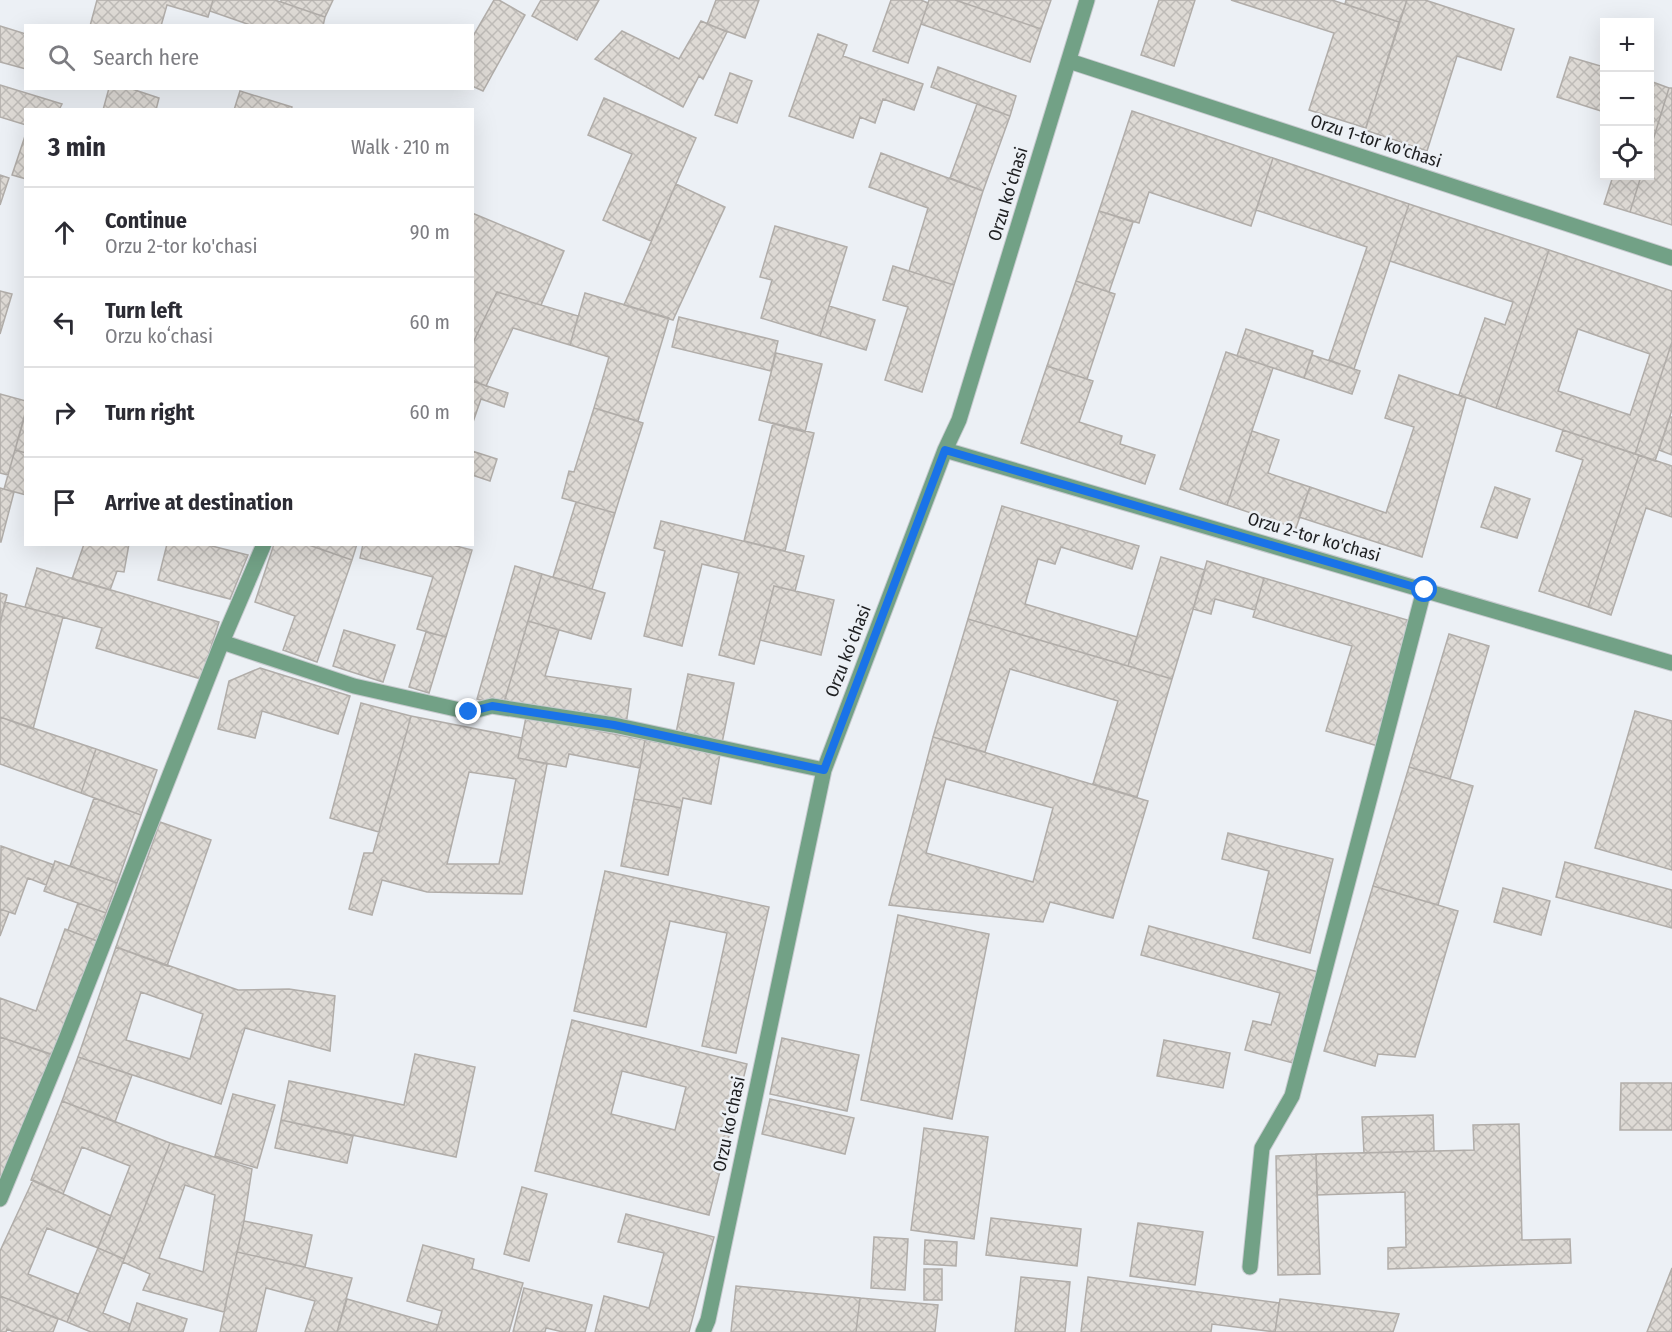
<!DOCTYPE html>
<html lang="en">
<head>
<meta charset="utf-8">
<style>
  :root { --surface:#fff; --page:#f2f2f3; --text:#2b2b33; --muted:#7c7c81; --line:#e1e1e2 }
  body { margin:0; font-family:"Fira Sans Condensed",sans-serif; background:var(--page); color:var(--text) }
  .controls { position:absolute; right:18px; top:18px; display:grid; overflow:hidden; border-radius:0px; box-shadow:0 6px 24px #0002 }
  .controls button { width:54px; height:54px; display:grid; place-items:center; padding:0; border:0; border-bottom:2px solid var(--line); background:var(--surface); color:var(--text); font:30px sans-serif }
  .stop { position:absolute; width:18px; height:18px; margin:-14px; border:4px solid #1a73e8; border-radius:50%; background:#fff }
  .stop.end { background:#1a73e8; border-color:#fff; box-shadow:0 2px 6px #0008 }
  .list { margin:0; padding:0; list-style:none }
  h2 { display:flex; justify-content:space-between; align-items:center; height:78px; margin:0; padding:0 24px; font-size:26px }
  h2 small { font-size:20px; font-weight:400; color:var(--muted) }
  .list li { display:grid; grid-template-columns:39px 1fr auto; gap:18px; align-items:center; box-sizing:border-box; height:90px; padding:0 24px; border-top:2px solid var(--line) }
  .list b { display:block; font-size:22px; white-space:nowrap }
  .list p { margin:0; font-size:20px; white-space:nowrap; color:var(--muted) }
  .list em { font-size:20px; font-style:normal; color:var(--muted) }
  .icon { flex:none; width:33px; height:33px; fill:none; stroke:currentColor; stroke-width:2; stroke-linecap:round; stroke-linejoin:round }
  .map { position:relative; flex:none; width:1672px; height:1332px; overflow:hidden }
  .search { position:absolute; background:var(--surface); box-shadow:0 6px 24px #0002; left:24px; top:24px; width:450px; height:66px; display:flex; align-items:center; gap:15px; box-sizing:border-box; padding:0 21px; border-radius:0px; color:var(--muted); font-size:22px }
  .panel { position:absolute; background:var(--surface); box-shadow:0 6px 24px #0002; left:24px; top:108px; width:450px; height:438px; border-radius:0px }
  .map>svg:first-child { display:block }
  .building { fill:url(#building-cross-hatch); stroke:#b1ada9; stroke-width:1.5; fill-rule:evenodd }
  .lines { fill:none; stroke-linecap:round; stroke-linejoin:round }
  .minor-casing { stroke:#c7cacf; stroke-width:17 }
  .minor { stroke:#72a186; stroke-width:15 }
  .route { stroke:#1a73e8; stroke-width:8 }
  .labels { text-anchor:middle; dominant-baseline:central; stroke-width:5; stroke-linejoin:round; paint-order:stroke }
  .street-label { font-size:18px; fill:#1e1f21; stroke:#ecf0f5 }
</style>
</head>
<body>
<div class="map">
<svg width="1672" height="1332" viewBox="0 0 1672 1332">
  <defs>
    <pattern id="building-cross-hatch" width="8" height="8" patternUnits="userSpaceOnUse" patternTransform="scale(1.5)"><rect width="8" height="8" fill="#dedad5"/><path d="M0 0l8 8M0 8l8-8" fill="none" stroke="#bebbb7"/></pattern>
  </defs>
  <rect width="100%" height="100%" fill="#ecf0f5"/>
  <path class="building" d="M97,0h116l-5,17 -41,-12 -6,21h-71z
    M213,0h62l50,17 -2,9h-70l-43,-15z
    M281,0h52l-8,17 -44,-15z
    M494,0h5l26,15 -42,76 -11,-5v-48z
    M541,0h58l-22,40 -45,-24z
    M716,0h43l-14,38 -38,-14z
    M891,0h30l7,3 -20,60 -35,-12z
    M929,0h26l86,29 -11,33 -109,-38z
    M955,0h96l-10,29z
    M1159,0h36l-21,66 -33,-11z
    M1231,0h101l67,22 -33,106 -57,-18 25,-77z
    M1346,0h61l-8,22 -54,-18z
    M1407,0h18l89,29 -13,41 -44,-14 -30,95 -62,-21z
    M701,21l26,11 -24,47 -4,-3 -16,31 -88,-48 27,-28 57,28z
    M0,26l26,8v35l-26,-7z
    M818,34l29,11 -4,11 80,28 -9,26 -31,-11 -8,24 -15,-6 -7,21 -64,-22z
    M1570,57l34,10v45l-47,-15z
    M938,67l78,29 -6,20 -79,-29z
    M730,73l22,8 -15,42 -22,-8z
    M1650,81l19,7 -19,62z
    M0,85l62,19 -3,6h-33v15l-26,-8z
    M109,88h20l30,10 -3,12h-53z
    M1669,88h3v137l-42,-13 11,-36h9v-26z
    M240,91l52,16 -1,3h-57z
    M604,98l92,40 -45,103 -48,-21 29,-66 -44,-19z
    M977,104l33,12 -27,75 -33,-13z
    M1132,111l141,47 -22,68 -102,-34 -10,31 -40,-12z
    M26,133v46l-14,-4z
    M881,153l102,38 -29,94 -45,-14 19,-63 -59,-21z
    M1273,158l136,46 -55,165 -25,-9 38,-113 -111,-37z
    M0,175l9,3 -9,27z
    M1613,176h28l-11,36 -26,-8z
    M676,184l49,23 -52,113 -49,-15z
    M1409,204l140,46 -53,158 -37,-13 26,-77 20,7 8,-23 -123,-41z
    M1099,211l34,11 -24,70 -33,-11z
    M472,213l92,38 -23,54 -44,-13 -25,53z
    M775,226l72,21 -27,89 -59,-18 11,-38 -12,-3z
    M1549,250l123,41v51l-37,112 -139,-46zM1578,329l72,25 -20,61 -72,-24z
    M893,266l61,19 -32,107 -37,-12 23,-73 -25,-7z
    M1076,281l39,13 -28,85 -40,-13z
    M0,291l12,3 -12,40z
    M497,292l81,24 -8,29 -57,-17 -27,58 -14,-6v-35z
    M585,293l84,25 -31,103 -44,-13 15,-51 -39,-12z
    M829,306l46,14 -9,30 -46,-14z
    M679,317l99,24 -7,30 -99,-24z
    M1246,329l67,22 -9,27 -67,-22z
    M1672,342v68l-17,51 -20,-7z
    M1226,352l47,16 -46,137 -47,-16z
    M776,353l46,11 -17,68 -46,-12z
    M1312,355l48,16 -8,23 -48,-16z
    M1047,366l46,15 -14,41 43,14 -2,8 35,11 -10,29 -124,-41z
    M1399,375l67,23 -44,159 -123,-40 11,-30 76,26 28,-86 -29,-9z
    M472,381l36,12 -4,14 -23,-8 -9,26z
    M0,394l26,7v9l-18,65 -8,-2z
    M594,408l49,15 -28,90 -53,-15 7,-27 5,1z
    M26,412v41l-11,-3z
    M1670,417h2v38l-13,-5z
    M773,423l41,10 -29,118 -41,-10z
    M1563,430l76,25 -51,152 -49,-16 44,-131 -27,-9z
    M1252,431l27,9 -11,33 42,14 -14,41 -69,-23z
    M15,450l11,3v42l-22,-6z
    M472,451l25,8 -7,22 -18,-6z
    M1639,455l33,11v51l-26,-9 -35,107 -23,-8z
    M1495,487l35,12 -13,39 -36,-11z
    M0,488l14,4 -13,50h-1z
    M576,502l39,11 -23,76 -39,-12z
    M1002,506l137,40 -7,23 -71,-22 -6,17 -17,-5 -13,45 112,33 -9,29 -160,-47z
    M661,521l143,35 -9,35 -21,-5 -20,78 -35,-9 20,-82 -37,-9 -20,82 -38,-10 21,-85 -11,-3z
    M84,544h45l-5,28 -7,-1 -7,19 -38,-11z
    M167,544h37l44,11 -18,44 -72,-19z
    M274,544h32l46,16 -35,102 -34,-12 12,-34 -40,-14z
    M306,544h51l-5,16z
    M363,544h85l24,6 -26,87 -29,-8 16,-52 -73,-19z
    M1161,557l44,13 -33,109 -44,-13z
    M1207,561l57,17 -9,32 -40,-11 -4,15 -18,-5z
    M515,566l27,8 -39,132 -26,-7z
    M37,568l182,54 -18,57 -105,-31 6,-20 -77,-21z
    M542,574l63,19 -14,46 -63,-18z
    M1264,578l150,44 -36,124 -52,-15 26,-85 -99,-29z
    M774,586l60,14 -13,55 -61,-15z
    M0,593l7,2 -7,29z
    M5,602l58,15 -30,112 -33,-12v-93z
    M968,619l204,60 -35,118 -44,-13 25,-83 -108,-32 -25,83 -52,-15z
    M528,621l31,9 -14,46 86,13 -5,36 -123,-19z
    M344,630l51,15 -12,37 -50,-16z
    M426,632l20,5 -17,56 -20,-6z
    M1449,634l40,12 -39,133 -41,-12z
    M260,668l90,28 -12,38 -76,-23 -7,27 -37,-9 11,-48z
    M688,674l46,9 -12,60 -46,-10z
    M361,703l50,13 -32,116 -49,-14z
    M1635,711l37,10v149l-77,-22z
    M411,716l111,22 -4,20 29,6 -25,130 -95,-2 -45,-12 -10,35 -23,-6 15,-56h9zM469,772l47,7 -17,85h-52z
    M0,717l96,32 -15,44 -81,-29z
    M526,717l119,23 -5,28 -71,-14 -3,13 -48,-9z
    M933,737l215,64 -35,117 -63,-16 -7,20 -154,-17zM946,779l107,29 -20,74 -107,-29z
    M645,740l75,14 -9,50 -28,-6 -2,10 -47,-9z
    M96,749l61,21 -16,45 -60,-22z
    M1409,767l64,19 -35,119 -65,-19z
    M94,798l47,17 -24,68 -47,-17z
    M634,799l47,9 -13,67 -47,-9z
    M160,822l51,18 -44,126 -51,-19z
    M1228,833l105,26 -23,94 -57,-15 16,-67 -47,-12z
    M1,846l53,19 -8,20 -18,-7 -13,36 -15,-5z
    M55,861l62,22 -11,30 -62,-22z
    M1565,862l107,28v38l-116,-31z
    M605,871l164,36 -33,146 -34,-7 25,-113 -57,-12 -24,106 -72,-16z
    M1373,886l85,25 -43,146 -37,-3 -3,12 -51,-15z
    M1503,888l47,13 -9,34 -47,-13z
    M78,903l28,10 -9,28 -29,-11z
    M0,909l9,3 -9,24z
    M898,915l91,19 -37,185 -91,-19z
    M1149,926l173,47 -25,91 -52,-14 8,-29 18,4 9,-32 -139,-38z
    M65,929l32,12 -42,115 -55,-19v-39l36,13z
    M116,947l122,43 51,-1 46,7 -5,55 -85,-23 -24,76 -143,-47zM141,992l62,22 -13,45 -64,-19z
    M572,1020l175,44 -38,151 -174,-44zM622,1071l64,16 -11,43 -64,-16z
    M0,1037l51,17 -50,142 -1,-1z
    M782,1038l77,17 -12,56 -77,-17z
    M1164,1040l66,13 -7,35 -66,-12z
    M415,1054l60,13 -19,90 -175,-37 8,-39 115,24z
    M78,1057l54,18 -17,47 -53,-21z
    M1621,1083h51v47h-52z
    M233,1094l42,11 -18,63 -42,-12z
    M770,1099l84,19 -9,36 -83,-20z
    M62,1101l108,42 -46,116 -26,-11 32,-82 -48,-19 -19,47 -32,-14z
    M1433,1115l1,36 -70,2 -2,-36z
    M281,1120l72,16 -6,27 -72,-15z
    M1519,1124l3,116 48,-1 1,24 -183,6v-21l18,-1 -1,-55 -88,3 -1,-41 158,-4 -1,-25z
    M924,1128l64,9 -14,102 -63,-9z
    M170,1143l82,26 -8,52 -20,91 -81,-22 7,-16 -27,-12zM185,1185l30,10 -12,77 -44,-14z
    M1316,1154l4,120 -42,1 -2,-119z
    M33,1180l78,36 -13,32 -51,-20 -19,46 50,20 -11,28 -67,-26v-45z
    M522,1187l25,7 -18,67 -25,-7z
    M626,1214l88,23 -25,95h-94l9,-36 45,12 15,-55 -46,-11z
    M991,1218l90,11 -4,37 -91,-11z
    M244,1221l68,14 -7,32 -68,-15z
    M1138,1223l65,9 -8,53 -65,-9z
    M874,1237l34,2 -3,51 -34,-2z
    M925,1240l32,2 -1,24 -32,-2z
    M423,1245l51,14 -2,10 51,14 -14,49h-73l6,-21 -35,-10z
    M98,1248l26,11 -21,54 27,11 -2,8h-37l-24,-10z
    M237,1252l115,26 -15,54h-32l10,-31 -49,-13 -10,44h-36z
    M1672,1268v64h-25z
    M924,1269h18v31h-18z
    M1021,1277l49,5 -5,50h-50z
    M1088,1277l191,26 -4,29 -63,-8 -1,8h-130z
    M736,1286l124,12 -4,34h-125z
    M524,1288l68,17 -7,27h-22l-17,-4 -1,4h-32z
    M0,1296l58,23 -5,13h-39l-7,-3 -1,3h-6z
    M860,1298l78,7 -3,27h-79z
    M347,1299l91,26 -2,7h-99z
    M1280,1299l119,15 -6,18h-118z
    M137,1303l50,16 -4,13h-55z"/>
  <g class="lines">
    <defs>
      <path id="minor" d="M1069,61l603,197
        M945,450l727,213
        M222,642l132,44 115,26 23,-6 122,19 210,45
        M0,1199l66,-160 156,-397 42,-98
        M1250,1267l12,-119 30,-52 132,-506
        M703,1332l5,-12 116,-550 121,-320 14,-30 128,-420"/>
    </defs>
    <use href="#minor" class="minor-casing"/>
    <use href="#minor" class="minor"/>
  </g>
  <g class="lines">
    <path class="route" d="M469,712l23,-6 122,19 210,45 121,-320 480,140"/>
  </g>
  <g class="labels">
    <g class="street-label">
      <text transform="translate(1376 141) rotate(18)">Orzu 1-tor ko'chasi</text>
      <text transform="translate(1008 194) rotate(-73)">Orzu koʻchasi</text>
      <text transform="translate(1314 537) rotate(16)">Orzu 2-tor ko'chasi</text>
      <text transform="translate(848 651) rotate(-69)">Orzu koʻchasi</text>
      <text transform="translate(729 1124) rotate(-78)">Orzu koʻchasi</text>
    </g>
  </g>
</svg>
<div class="controls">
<button>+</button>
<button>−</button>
<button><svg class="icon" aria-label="locate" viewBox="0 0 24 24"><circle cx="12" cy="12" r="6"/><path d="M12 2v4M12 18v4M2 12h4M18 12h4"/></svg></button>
</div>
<div class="stop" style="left:1425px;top:590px"></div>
<div class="stop end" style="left:469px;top:712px"></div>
<div class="search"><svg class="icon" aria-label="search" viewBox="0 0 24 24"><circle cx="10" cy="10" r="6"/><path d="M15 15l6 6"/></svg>Search here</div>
<section class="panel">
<h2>3 min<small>Walk · 210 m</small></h2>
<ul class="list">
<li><svg class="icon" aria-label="ahead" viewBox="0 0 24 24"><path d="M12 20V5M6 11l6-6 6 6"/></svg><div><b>Continue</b><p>Orzu 2-tor ko'chasi</p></div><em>90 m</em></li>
<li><svg class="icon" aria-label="left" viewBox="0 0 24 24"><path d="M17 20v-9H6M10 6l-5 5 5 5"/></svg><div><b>Turn left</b><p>Orzu koʻchasi</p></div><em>60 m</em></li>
<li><svg class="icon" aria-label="right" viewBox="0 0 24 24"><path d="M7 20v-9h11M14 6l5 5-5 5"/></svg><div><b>Turn right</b></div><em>60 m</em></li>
<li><svg class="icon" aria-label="arrive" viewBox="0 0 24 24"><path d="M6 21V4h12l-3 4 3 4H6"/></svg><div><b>Arrive at destination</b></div></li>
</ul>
</section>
</div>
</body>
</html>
